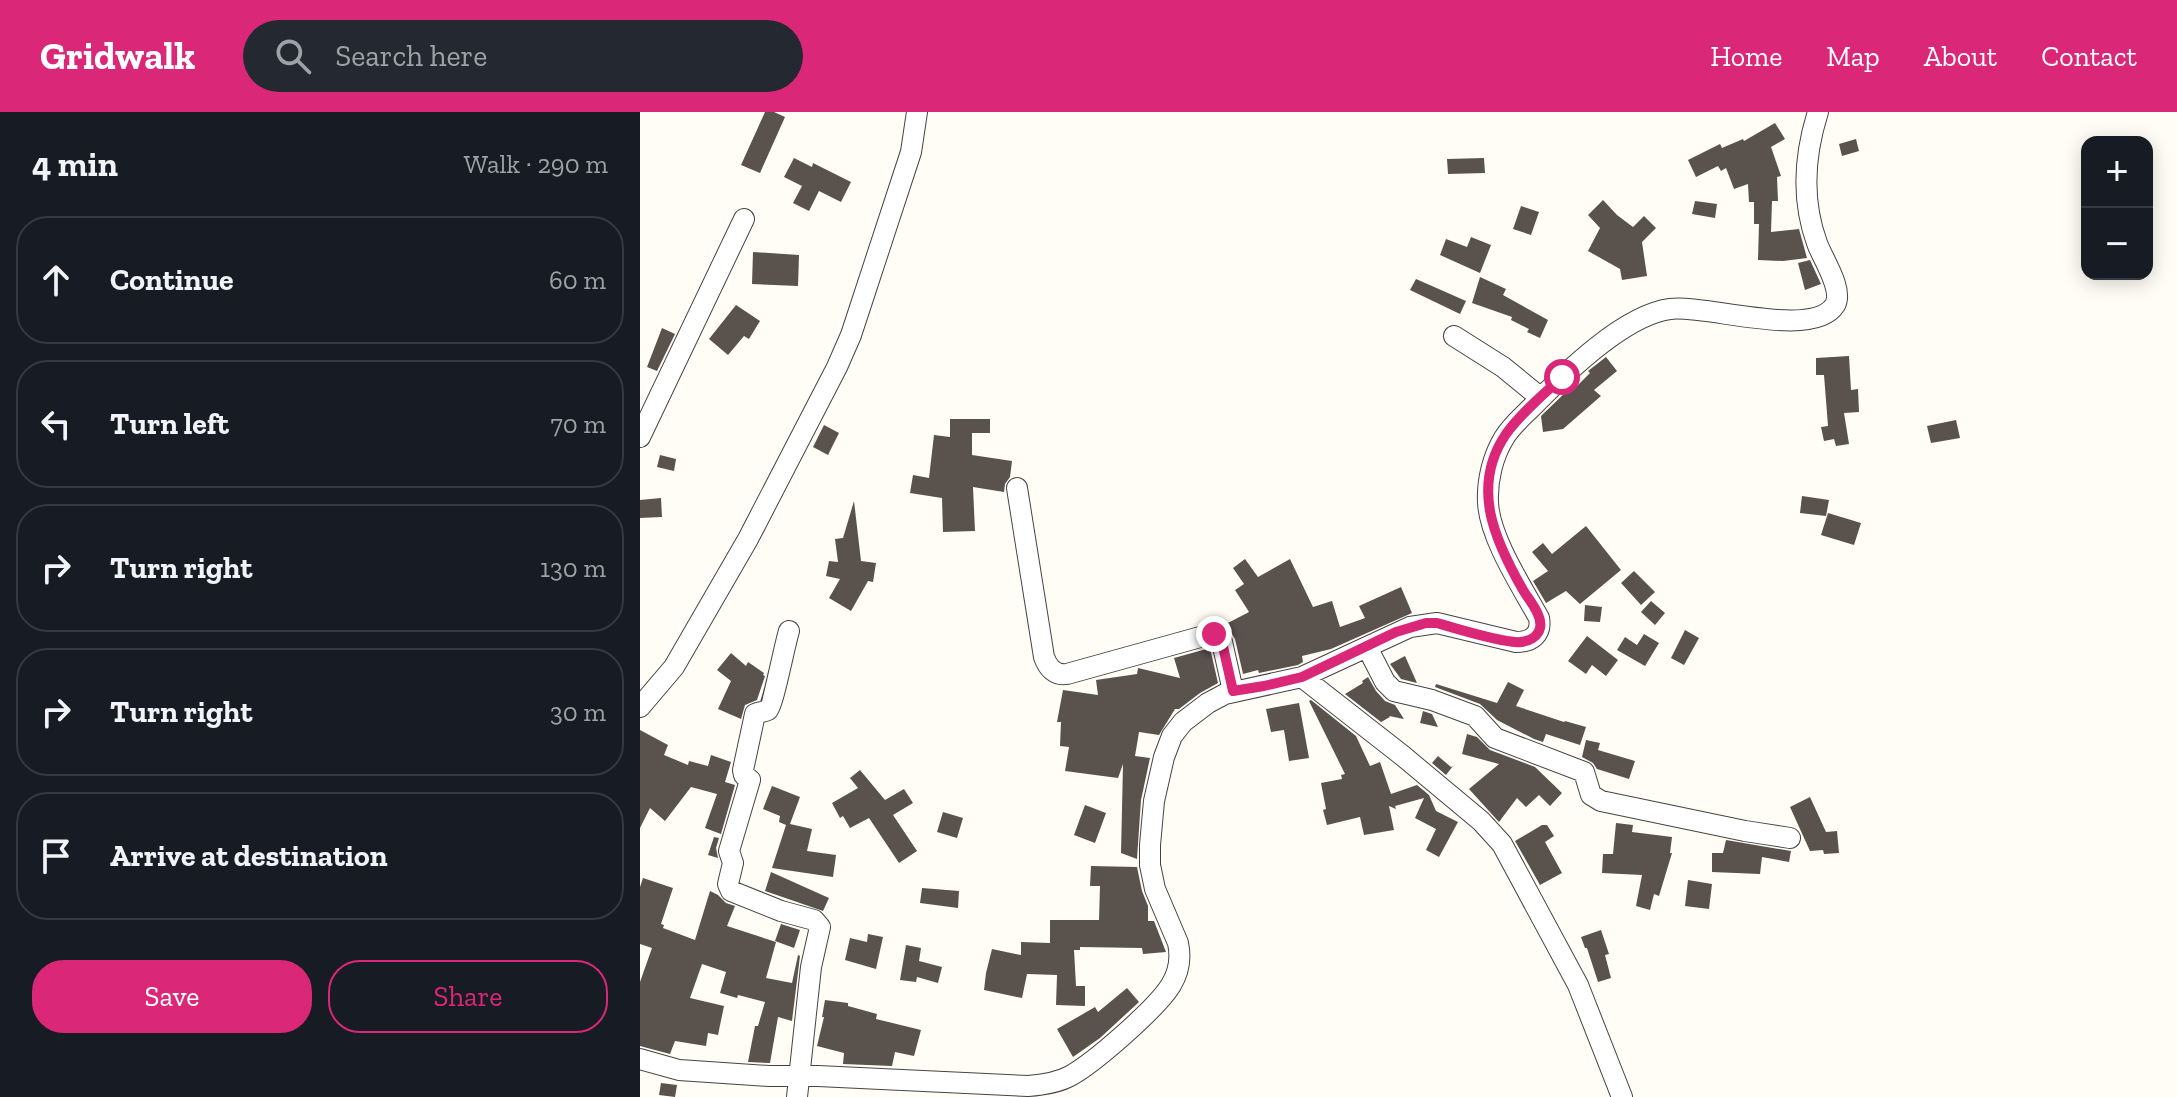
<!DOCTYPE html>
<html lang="en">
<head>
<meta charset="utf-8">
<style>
  :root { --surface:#171b24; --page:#242831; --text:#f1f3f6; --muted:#9ea1a6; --line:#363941; --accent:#db2777 }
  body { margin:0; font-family:"Zilla Slab",serif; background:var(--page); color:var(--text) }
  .controls { position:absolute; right:24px; top:24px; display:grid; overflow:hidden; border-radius:16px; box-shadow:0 4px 20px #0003 }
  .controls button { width:72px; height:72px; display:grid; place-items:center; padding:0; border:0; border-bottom:2px solid var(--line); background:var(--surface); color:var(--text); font:40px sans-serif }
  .stop { position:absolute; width:24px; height:24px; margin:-18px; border:6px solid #db2777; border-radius:50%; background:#fff }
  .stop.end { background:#db2777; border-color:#fff; box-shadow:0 2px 8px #0008 }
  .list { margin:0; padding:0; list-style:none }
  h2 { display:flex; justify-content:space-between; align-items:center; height:104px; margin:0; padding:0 32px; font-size:34px }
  h2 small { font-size:26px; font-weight:400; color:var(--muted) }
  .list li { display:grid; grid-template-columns:52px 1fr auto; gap:24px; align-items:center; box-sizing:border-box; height:128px; margin:0 16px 16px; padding:0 16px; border:2px solid var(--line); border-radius:32px }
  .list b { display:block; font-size:30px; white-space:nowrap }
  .list em { font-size:26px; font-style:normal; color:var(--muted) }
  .actions { display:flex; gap:16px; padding:24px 32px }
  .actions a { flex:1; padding:18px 0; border:2px solid var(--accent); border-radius:32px; text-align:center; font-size:28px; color:var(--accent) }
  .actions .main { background:var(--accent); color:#fff }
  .icon { flex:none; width:44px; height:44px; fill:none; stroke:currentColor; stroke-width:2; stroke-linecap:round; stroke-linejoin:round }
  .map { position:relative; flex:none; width:1537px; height:985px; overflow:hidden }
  header { display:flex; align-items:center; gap:48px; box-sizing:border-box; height:112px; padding:0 40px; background:var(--accent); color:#fff }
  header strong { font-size:38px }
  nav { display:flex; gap:44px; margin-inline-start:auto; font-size:28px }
  .search { width:560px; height:72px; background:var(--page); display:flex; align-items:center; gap:20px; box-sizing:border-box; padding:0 28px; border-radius:44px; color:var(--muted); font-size:30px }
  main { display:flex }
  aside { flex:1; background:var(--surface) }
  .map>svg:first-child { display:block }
  .building { fill:#5a524d }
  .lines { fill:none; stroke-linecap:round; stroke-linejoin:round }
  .minor-casing { stroke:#444; stroke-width:22 }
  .minor { stroke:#fff; stroke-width:20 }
  .route { stroke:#db2777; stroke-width:10 }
</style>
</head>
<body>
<header>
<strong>Gridwalk</strong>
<div class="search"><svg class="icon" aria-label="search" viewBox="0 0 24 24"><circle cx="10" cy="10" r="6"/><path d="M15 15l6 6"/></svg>Search here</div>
<nav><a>Home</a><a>Map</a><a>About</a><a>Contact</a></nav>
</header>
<main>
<aside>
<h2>4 min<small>Walk · 290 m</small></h2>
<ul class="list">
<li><svg class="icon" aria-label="ahead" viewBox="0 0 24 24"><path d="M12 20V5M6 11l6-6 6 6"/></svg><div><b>Continue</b></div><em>60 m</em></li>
<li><svg class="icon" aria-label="left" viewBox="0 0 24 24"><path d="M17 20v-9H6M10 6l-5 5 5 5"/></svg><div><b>Turn left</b></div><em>70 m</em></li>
<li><svg class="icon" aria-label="right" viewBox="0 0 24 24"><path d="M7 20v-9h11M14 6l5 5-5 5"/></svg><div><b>Turn right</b></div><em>130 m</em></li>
<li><svg class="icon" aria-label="right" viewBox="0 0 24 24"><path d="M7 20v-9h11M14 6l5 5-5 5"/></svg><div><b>Turn right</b></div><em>30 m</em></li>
<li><svg class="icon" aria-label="arrive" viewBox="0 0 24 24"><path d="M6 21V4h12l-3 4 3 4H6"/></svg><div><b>Arrive at destination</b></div></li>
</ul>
<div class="actions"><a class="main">Save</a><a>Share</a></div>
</aside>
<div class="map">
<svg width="1537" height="985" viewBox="0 0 1537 985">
  <rect width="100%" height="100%" fill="#fffdf5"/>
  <path class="building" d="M125,0h9l11,5 -25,56 -19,-8z
    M1135,11l10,16 -14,8 10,29 -4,1 1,24h-6l-1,31 28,-3 8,29 -24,3 -25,-1 1,-36h-5v-22h-5l-1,-18 -14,5 -8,-21 -5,3 -3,-5 -22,11 -8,-17 32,-16 2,4 21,-9 1,2z
    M1216,27l3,12 -17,5 -3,-12z
    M154,46l18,9 1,-4 38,19 -10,20 -22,-11 -10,20 -16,-8 9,-17 -18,-9z
    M844,46l1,15 -37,1 -1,-15z
    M963,88l14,15 16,12 11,-11 12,12 -14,14 5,34 -25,4 -2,-11 -32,-18 12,-23 -12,-13z
    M1055,89l22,3 -2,14 -23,-4z
    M881,94l18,6 -8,23 -18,-6z
    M831,125l20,8 -11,28 -40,-18 6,-16 21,8z
    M113,140l46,3 -1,31 -46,-2z
    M1170,148l11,24 -16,6 -7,-27z
    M840,165l26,12 -3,6 45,25 -8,18 -13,-6 2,-3 -18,-9 1,-3 -40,-14z
    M776,167l50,22 -6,13 -50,-24z
    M96,193l24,16 -11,18 -5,-3 -16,19 -19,-16z
    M22,216l13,6 -18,37 -10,-4z
    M1209,244l2,34 7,-1 1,23 -15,1 5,31 -13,2 -2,-7 -10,2 -3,-14 7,-1 -4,-51h-8v-17z
    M966,245l11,14 -23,19 7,6 -38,33 -20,3 -2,-16 28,-27 2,3 19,-19 -2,-2z
    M310,307h40v14h-18v22l40,6 -2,16 -5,7 -1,8 -31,-5 2,44 -32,1 -1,-34 -32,-5 3,-18 16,3 5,-43 16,2z
    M1316,308l4,18 -29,5 -4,-17z
    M184,313l15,8 -11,22 -15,-8z
    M20,343l16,4 -2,12 -17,-4z
    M1162,384l27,4 -3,16 -26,-3z
    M21,386l1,19 -22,1v-18z
    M214,389l7,60 15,2 -3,19 -5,-1 -17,30 -22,-13 11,-19 -14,-3 3,-15 9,1 -3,-23 8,-1z
    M1188,401l33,10 -7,22 -33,-10z
    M946,414l35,44 -41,34 -14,-13 -20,12 -13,-22 15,-10 -16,-19 11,-9 9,11z
    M605,447l13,18 32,-18 23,48 19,-6 8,26 25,-9 -6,-12 42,-19 11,26 -81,36 -29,7 1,6 -5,3 -39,8 -1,-3 -15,4 -8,-35 -6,-10 -5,-4 25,-13 -14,-22 9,-6 -11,-16z
    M994,459l21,21 -14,13 -20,-22z
    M1011,489l14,12 -10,12 -14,-13z
    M945,493l17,2 -2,15 -16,-1z
    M1045,518l14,8 -15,27 -13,-7z
    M1004,522l15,9 -14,23 -28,-16 8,-13 12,8z
    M947,524l31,24 -12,16 -14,-11 -6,9 -18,-13z
    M570,536l8,35 -18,10 -21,16h-4l-16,26 -20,-3 -4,24 15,2 -9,42 -4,59 -16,-6 2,-89 -5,14 -53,-7 4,-24 -9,-1 1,-24h-4l6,-32 35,5 -2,-15 41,-6 1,-6 42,10 -6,-20z
    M91,541l15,13 2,-4 16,11 -1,2 2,1 -8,24 -12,5 -4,14 -23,-10 13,-28 -14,-11z
    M765,544l12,27 -16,-4 -11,-15z
    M728,565l8,14 9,10 10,4 9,14 -15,-3 1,1 -9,5 -36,-28 18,-11 -1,-2z
    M868,570l16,8 -8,16 48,16 1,-1 21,6 -6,18 -34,-11 -3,8 -9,-3 -37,-19 -17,-16 -45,-17 1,-3 61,19z
    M671,588l45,36 14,30 10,-4 11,32 26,-9 12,10 7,16 22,11 -19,35 -13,-7 10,-21 -21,-11 9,-20 -29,8 1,3 -7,-3 5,24 -30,5 -4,-18 -33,8 -4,-15 3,-1 -5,-26 21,-4 -1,-4 4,-1 -36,-73z
    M659,591l10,55 -20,3 -5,-31 -13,2 -5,-23z
    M783,599l9,3 6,13 -18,-4z
    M0,618l28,15 -4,10 24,10 1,-4 19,5 3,-11 20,7 -6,20 10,3 -14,49 -16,-6 12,-34 -26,-7 -26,34 -15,-13 -10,20z
    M827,622l10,3 13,13 45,17 27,26 -12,13 -11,-11 -13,12 -9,-9 -18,24 -30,-33 30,-25 -37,-10z
    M946,628l14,3 -2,7 37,11 -6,18 -32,-10 -4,-6 -11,-6z
    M798,644l13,11 2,-1 -7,9 -14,-12z
    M220,658l25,30 19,-11 9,14 -20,12 24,36 -18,12 -30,-45 -19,10 -7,-12 -3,2 -8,-15 26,-15 -8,-10z
    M132,674l28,11 -10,27 22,5 -5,22 29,4 -3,22 -61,-9 14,-43 -7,-3 1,-6 -17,-7z
    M1170,685l16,35 11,-1 2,22 -15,1 -1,-4 -13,1 -20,-44z
    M445,693l21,8 -11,30 -21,-8z
    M303,700l20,6 -6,20 -20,-6z
    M976,711l17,2 -1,7 40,5 -2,16h2l-13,43 -5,-2 -4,16 -14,-4 6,-31 -40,-2 1,-19h10z
    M902,713h5l7,11 -9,6 17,31 -22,12 -25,-44z
    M74,725l5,1 -3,10 2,10 -10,-3z
    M1086,728l65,11 -2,11 -27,-5 -2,17 -48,-2v-19h11z
    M451,754l46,1 5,24 6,15v15h6l12,31 -23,2 -1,-6 -62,-1v3h-6l2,36h9v20l-29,-1 1,-30 -30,-1 -5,24 -38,-8 2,-17 6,-24 29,6v-13l29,1v-23h49l1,-34h-10z
    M131,760l58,26 -6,13 -58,-20z
    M3,766l30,10 -12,36 3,1 -1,3 32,12 15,-49 8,4 8,8 9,3 -8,20 49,16 -10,36 26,5 6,-28 2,1 -8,65 -14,-4 -8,46 -22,-1 7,-36h3l7,-24 -27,-7 -1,3 -17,-5 6,-21 -24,-8 -12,34 34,8 -6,29 -10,-2 -2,13 -31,-5 -5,13 -30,-8v-64l12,-34 -12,-4v-57z
    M1048,768l24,4 -3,25 -24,-3z
    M282,776l37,3 -1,17 -38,-5z
    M141,812l19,6 -6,18 -19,-7z
    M961,818l8,24 -4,1 6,23 -13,4 -11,-34h-2l-4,-11z
    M228,822l15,3 -7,32 -31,-9 5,-22 17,4z
    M266,833l15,3 -2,13 23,6 -4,16 -21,-6 -1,5 -16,-2z
    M487,876l12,14 -39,36 -27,19 -16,-28 38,-22 3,5z
    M185,888l23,3v3l29,8 -1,5 45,11 -7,26 -19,-4 -3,14 -49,-2 1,-11 -27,-7 7,-29h-2z
    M21,971l16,2 -2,12 -16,-2z"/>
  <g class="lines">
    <defs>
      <path id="minor" d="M814,224l49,31 38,31
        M0,325l104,-218
        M377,376l27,169c4,11 11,19 23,17l144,-40 7,2 4,6 11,49
        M149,519c-4,12 -16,75 -21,79 -4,2 -9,2 -13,4l-12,56 1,5 6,5 -21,71 4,12 -5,21 3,7 50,20 33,9 6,7 -9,40 -14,130
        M727,535l18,35 9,9 38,9 43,16 20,22 89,34 7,23 10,6 144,30 45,7
        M662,565l101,79 78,65 21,23 76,141 44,112
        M0,595l34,-40 74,-128 89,-172 14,-32 60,-183 6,-40
        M0,947l39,11 90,6h49l210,10c14,-1 29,-3 42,-10 24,-13 87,-68 101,-91 8,-13 10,-28 7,-42l-23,-54 -5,-24v-20l4,-44 10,-44 8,-21 11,-14 25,-19 17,-9 77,-17 108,-50 27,-4 79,19c16,0 26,-8 23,-24 -17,-31 -50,-81 -51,-116 -1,-22 5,-46 16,-64 7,-12 19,-22 29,-32 31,-32 91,-91 137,-97 35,-5 143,31 165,-4 9,-16 -13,-47 -18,-62 -16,-44 -13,-87 1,-131"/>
    </defs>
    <use href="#minor" class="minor-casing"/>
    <use href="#minor" class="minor"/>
  </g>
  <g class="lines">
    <path class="route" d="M574,522l8,8 11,49 31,-5 38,-9 94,-45 30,-9h11c17,5 69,21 84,19 8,-1 17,-5 19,-14 3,-12 -11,-28 -17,-38 -28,-49 -53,-103 -17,-156 15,-21 37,-39 56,-57"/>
  </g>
</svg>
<div class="controls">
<button>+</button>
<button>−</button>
</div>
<div class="stop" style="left:922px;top:265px"></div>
<div class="stop end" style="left:574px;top:522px"></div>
</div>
</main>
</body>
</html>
